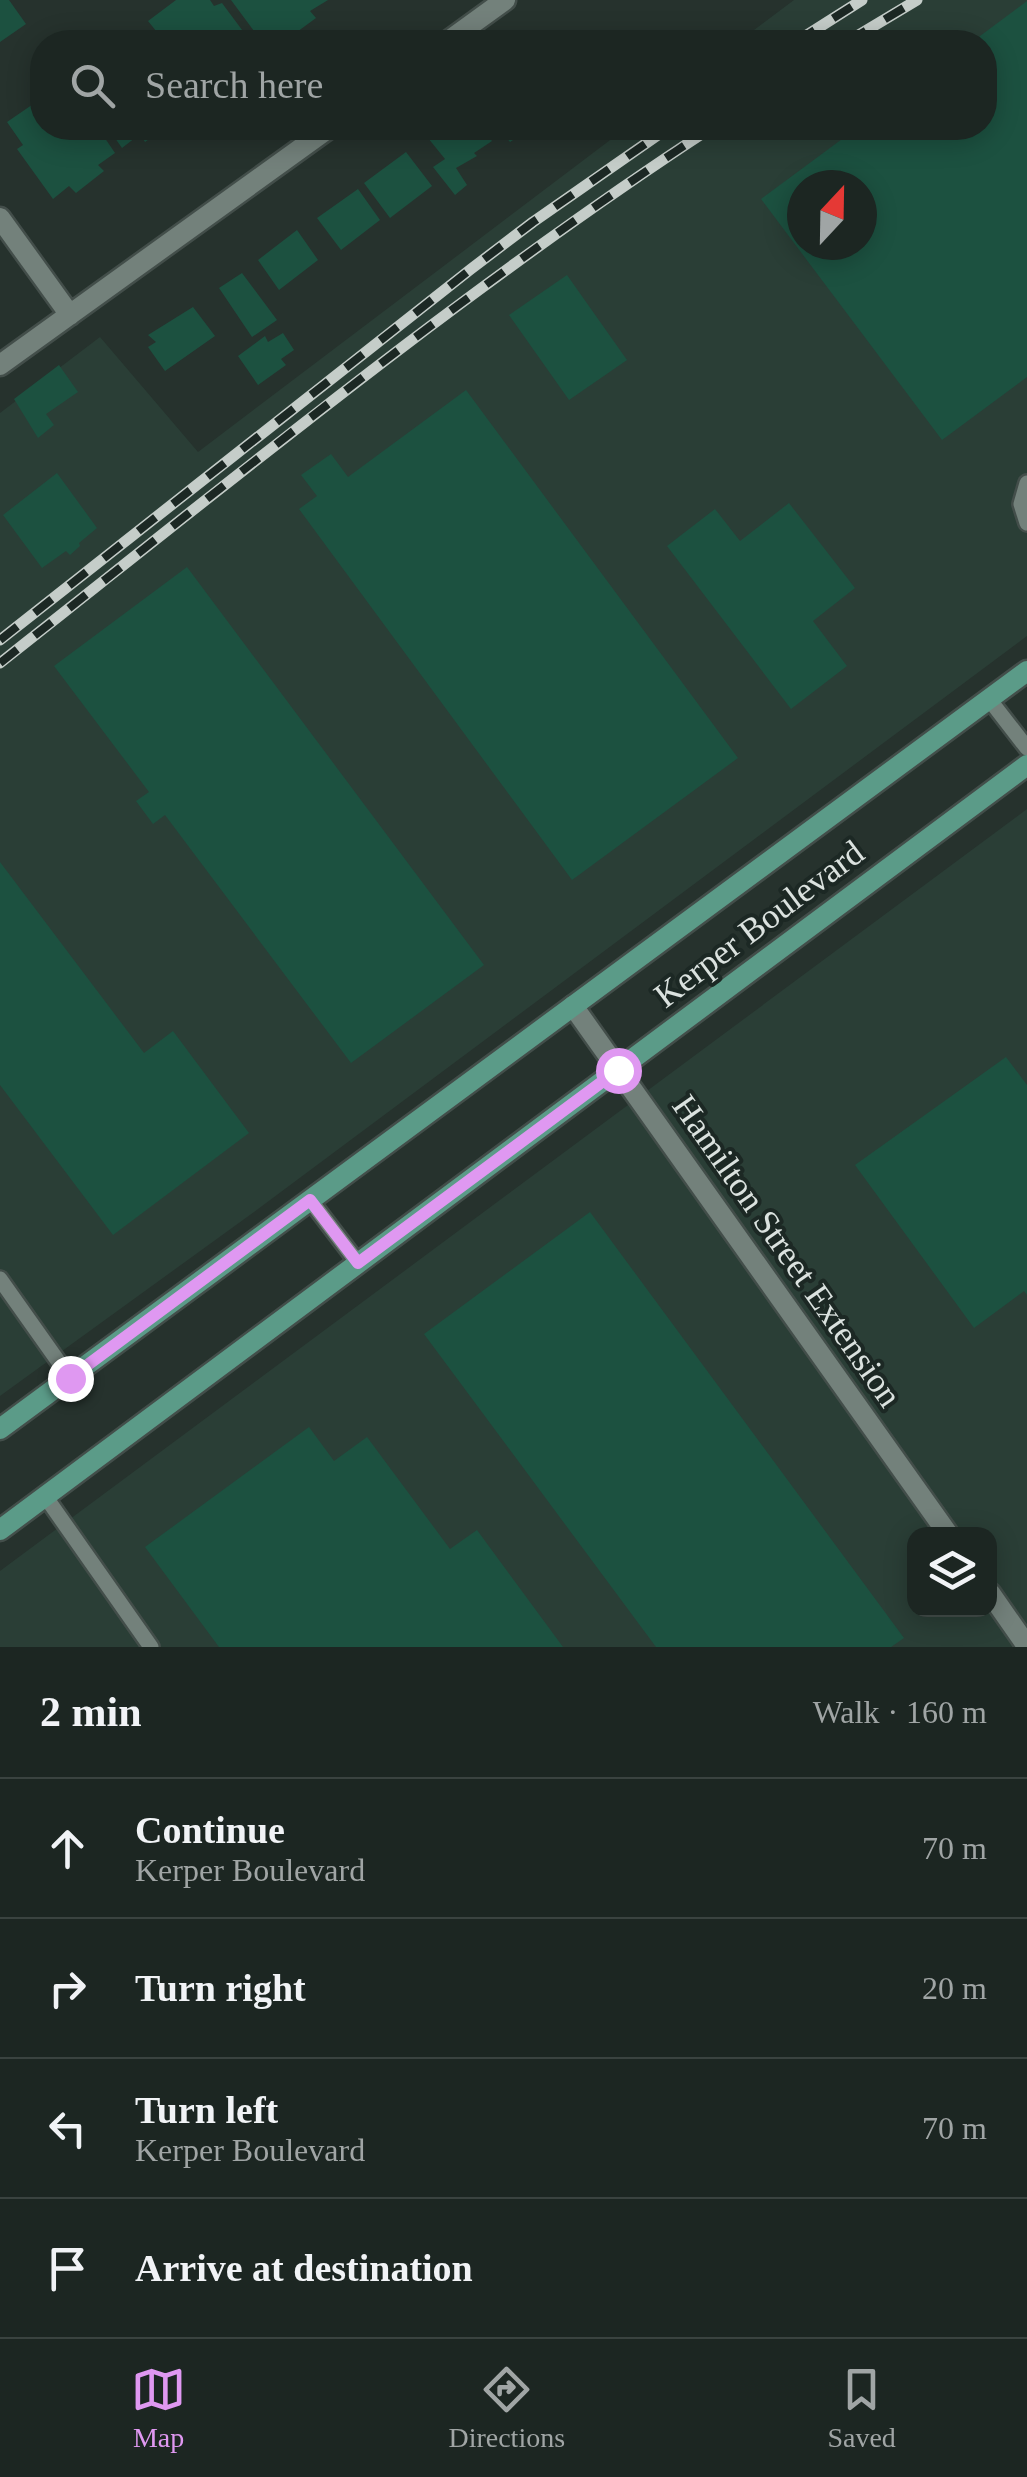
<!DOCTYPE html>
<html lang="en">
<head>
<meta charset="utf-8">
<style>
  :root { --surface:#1c2622; --page:#29322f; --text:#f1f3f6; --muted:#a0a5a5; --line:#3a4340; --accent:#df98f1 }
  body { margin:0; font-family:Georgia,serif; background:var(--page); color:var(--text) }
  .controls { position:absolute; right:30px; bottom:30px; display:grid; overflow:hidden; border-radius:20px; box-shadow:0 5px 25px #0003 }
  .controls button { width:90px; height:90px; display:grid; place-items:center; padding:0; border:0; border-bottom:2px solid var(--line); background:var(--surface); color:var(--text); font:50px sans-serif }
  .compass { position:absolute; left:787px; top:170px; width:90px; height:90px; border-radius:50%; background:var(--surface); box-shadow:0 5px 25px #0003; rotate:22deg }
  .stop { position:absolute; width:30px; height:30px; margin:-22px; border:8px solid #df98f1; border-radius:50%; background:#fff }
  .stop.end { background:#df98f1; border-color:#fff; box-shadow:0 2px 10px #0008 }
  .list { margin:0; padding:0; list-style:none }
  h2 { display:flex; justify-content:space-between; align-items:center; height:130px; margin:0; padding:0 40px; font-size:42px }
  h2 small { font-size:32px; font-weight:400; color:var(--muted) }
  .list li { display:grid; grid-template-columns:65px 1fr auto; gap:30px; align-items:center; box-sizing:border-box; height:140px; padding:0 40px; border-top:2px solid var(--line) }
  .list b { display:block; font-size:38px; white-space:nowrap }
  .list p { margin:0; font-size:32px; white-space:nowrap; color:var(--muted) }
  .list em { font-size:32px; font-style:normal; color:var(--muted) }
  .icon { flex:none; width:55px; height:55px; fill:none; stroke:currentColor; stroke-width:2; stroke-linecap:round; stroke-linejoin:round }
  .map { position:relative; flex:none; width:1027px; height:1647px; overflow:hidden }
  .search { position:absolute; background:var(--surface); box-shadow:0 5px 25px #0003; left:30px; right:30px; top:30px; height:110px; display:flex; align-items:center; gap:25px; box-sizing:border-box; padding:0 35px; border-radius:40px; color:var(--muted); font-size:38px }
  .sheet { height:690px; background:var(--surface) }
  nav { display:flex; justify-content:space-around; align-items:center; box-sizing:border-box; height:140px; border-top:2px solid var(--line); background:var(--surface); font-size:28px; color:var(--muted) }
  nav a { display:grid; justify-items:center; gap:5px }
  nav .on { color:var(--accent) }
  .map>svg:first-child { display:block }
  .built { fill:#2a3e36; fill-rule:evenodd }
  .building { fill:#1c5140; fill-rule:evenodd }
  .lines { fill:none; stroke-linecap:round; stroke-linejoin:round }
  .lane-casing { stroke:#434e4a; stroke-width:20 }
  .street-casing { stroke:#434e4a; stroke-width:25 }
  .secondary-casing { stroke:#434e4a; stroke-width:25 }
  .lane { stroke:#73817b; stroke-width:15 }
  .street { stroke:#73817b; stroke-width:20 }
  .secondary { stroke:#5b9b88; stroke-width:20 }
  .rail-casing { stroke:#c5cdc9; stroke-width:11 }
  .rail { stroke:#1c2824; stroke-width:8; stroke-dasharray:22; stroke-linecap:butt }
  .route { stroke:#df98f1; stroke-width:12 }
  .labels { text-anchor:middle; dominant-baseline:central; stroke-width:8; stroke-linejoin:round; paint-order:stroke }
  .street-label { font-size:35px; fill:#dbe2df; stroke:#1c2824 }
</style>
</head>
<body>
<div class="map">
<svg width="1027" height="1647" viewBox="0 0 1027 1647">
  <rect width="100%" height="100%" fill="#26322d"/>
  <path class="built" d="M794,0h233v636l-773,576 -254,184v-983l100,-76 98,115 428,-324h358v-86h-246zM802,185h60v60h-60z
    M1027,809v838h-1027v-76zM914,1534h76v76h-76z"/>
  <path class="building" d="M0,0h9l17,24 -26,18z
    M176,0h34l4,6 8,-3 29,39h-86l-17,-21z
    M231,0h97l-18,11 6,7 -30,22 -5,-7 -14,9h-5z
    M1027,1v376l-85,63 -181,-241 96,-71h127v-86h-12zM802,185h60v60h-60z
    M574,31l8,11h-24z
    M42,98v30h56l17,25 -17,12 6,6 -28,22 -7,-7 -16,13 -36,-50 6,-4 -16,-23z
    M108,128h57l-20,14 -5,-8 -18,14z
    M440,128h41l11,13 -18,12 3,3 -21,12 11,17 -12,10 -22,-28 12,-8 -17,-21z
    M499,128h32l-21,14z
    M406,152l26,34 -42,32 -26,-35z
    M358,189l22,31 -39,30 -24,-32z
    M297,230l21,30 -39,30 -21,-30z
    M242,273l35,47 -25,17 -33,-49z
    M567,275l60,85 -58,40 -60,-85z
    M193,307l22,29 -50,35 -17,-24 8,-5 -8,-7z
    M283,333l11,17 -13,9 5,6 -28,20 -20,-29 27,-20 3,6z
    M59,365l19,27 -32,22 8,11 -16,13 -24,-39z
    M466,390l272,368 -166,122 -273,-371 18,-13 -16,-21 30,-21 17,23z
    M57,473l40,55 -18,15 1,3 -10,9 -4,-4 -24,17 -39,-53z
    M789,503l66,85 -42,33 34,45 -56,43 -124,-163 48,-37 25,32z
    M187,567l297,398 -133,98 -186,-248 -12,9 -17,-23 13,-9 -95,-126z
    M0,862l144,191 29,-22 76,102 -136,102 -113,-150z
    M1006,1057l21,28v210l-3,-4 -50,37 -119,-163z
    M590,1212l314,426 -13,9h-235l-232,-313z
    M309,1427l25,34 33,-24 83,112 27,-19 86,117h-344l-74,-100z"/>
  <g class="lines">
    <defs>
      <path id="lane" d="M1027,483l-6,21 6,19
        M989,699l38,49
        M310,1200l48,63
        M0,1279l70,99
        M45,1496l106,151"/>
      <path id="street" d="M447,42l58,-42
        M0,218l70,97
        M0,365l329,-237
        M573,1006l375,528
        M990,1593l37,53"/>
      <path id="secondary" d="M0,1429l1027,-758
        M0,1530l1027,-765"/>
    </defs>
    <use href="#lane" class="lane-casing"/>
    <use href="#street" class="street-casing"/>
    <use href="#secondary" class="secondary-casing"/>
    <use href="#lane" class="lane"/>
    <use href="#street" class="street"/>
    <use href="#secondary" class="secondary"/>
    <defs>
      <path id="rail" d="M796,42l66,-42
        M847,42l70,-42
        M0,640l471,-371 62,-47 135,-94
        M0,663c233,-184 463,-373 711,-535"/>
    </defs>
    <use href="#rail" class="rail-casing"/>
    <use href="#rail" class="rail"/>
  </g>
  <g class="lines">
    <path class="route" d="M70,1378l240,-178 48,63 260,-193"/>
  </g>
  <g class="labels">
    <g class="street-label">
      <text transform="translate(759 924) rotate(-37)">Kerper Boulevard</text>
      <text transform="translate(787 1251) rotate(55)">Hamilton Street Extension</text>
    </g>
  </g>
</svg>
<div class="controls">
<button><svg class="icon" aria-label="layers" viewBox="0 0 24 24"><path d="M12 4l9 5-9 5-9-5zM3 14l9 5 9-5"/></svg></button>
</div>
<svg class="compass" viewBox="-18 -18 36 36"><path d="M0-13l5 13h-10z" fill="#e53935"/><path d="M0 13l5-13h-10z" fill="#a0a5a5"/></svg>
<div class="stop" style="left:618px;top:1070px"></div>
<div class="stop end" style="left:70px;top:1378px"></div>
<div class="search"><svg class="icon" aria-label="search" viewBox="0 0 24 24"><circle cx="10" cy="10" r="6"/><path d="M15 15l6 6"/></svg>Search here</div>
</div>
<section class="sheet">
<h2>2 min<small>Walk · 160 m</small></h2>
<ul class="list">
<li><svg class="icon" aria-label="ahead" viewBox="0 0 24 24"><path d="M12 20V5M6 11l6-6 6 6"/></svg><div><b>Continue</b><p>Kerper Boulevard</p></div><em>70 m</em></li>
<li><svg class="icon" aria-label="right" viewBox="0 0 24 24"><path d="M7 20v-9h11M14 6l5 5-5 5"/></svg><div><b>Turn right</b></div><em>20 m</em></li>
<li><svg class="icon" aria-label="left" viewBox="0 0 24 24"><path d="M17 20v-9H6M10 6l-5 5 5 5"/></svg><div><b>Turn left</b><p>Kerper Boulevard</p></div><em>70 m</em></li>
<li><svg class="icon" aria-label="arrive" viewBox="0 0 24 24"><path d="M6 21V4h12l-3 4 3 4H6"/></svg><div><b>Arrive at destination</b></div></li>
</ul>
</section>
<nav>
<a class="on"><svg class="icon" aria-label="map" viewBox="0 0 24 24"><path d="M3 6l6-2 6 2 6-2v14l-6 2-6-2-6 2zM9 4v14M15 6v14"/></svg>Map</a>
<a><svg class="icon" aria-label="directions" viewBox="0 0 24 24"><path d="M12 3l9 9-9 9-9-9zM9 14v-3h6M13 9l2 2-2 2"/></svg>Directions</a>
<a><svg class="icon" aria-label="saved" viewBox="0 0 24 24"><path d="M7 4h10v16l-5-4-5 4z"/></svg>Saved</a>
</nav>
</body>
</html>
